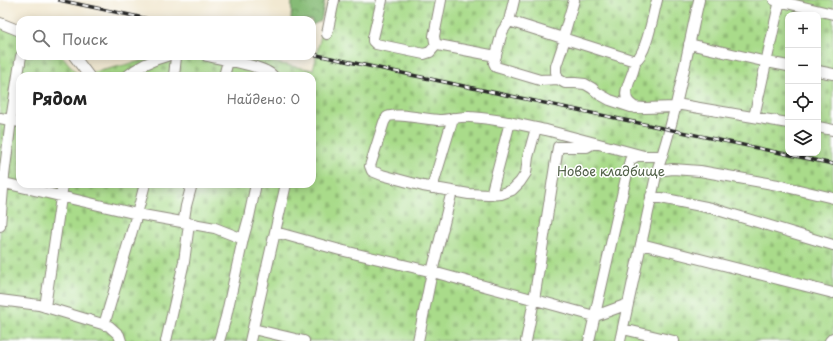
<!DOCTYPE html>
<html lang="ru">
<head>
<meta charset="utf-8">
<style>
  :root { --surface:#fff; --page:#f2f2f2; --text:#222; --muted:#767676; --line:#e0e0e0 }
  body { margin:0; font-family:"Playpen Sans",sans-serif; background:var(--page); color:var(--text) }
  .controls { position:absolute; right:12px; top:12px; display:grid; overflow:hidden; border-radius:8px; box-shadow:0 2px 10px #0003 }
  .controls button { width:36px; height:36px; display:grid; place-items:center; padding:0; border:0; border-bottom:1px solid var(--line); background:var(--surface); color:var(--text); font:20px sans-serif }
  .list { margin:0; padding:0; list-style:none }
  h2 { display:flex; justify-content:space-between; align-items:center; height:52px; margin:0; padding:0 16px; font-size:17px }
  h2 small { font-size:13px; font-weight:400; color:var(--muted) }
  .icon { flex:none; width:22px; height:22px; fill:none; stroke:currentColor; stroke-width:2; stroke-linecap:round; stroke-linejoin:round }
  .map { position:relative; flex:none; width:833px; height:341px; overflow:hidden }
  .search { position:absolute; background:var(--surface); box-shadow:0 2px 10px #0003; left:16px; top:16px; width:300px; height:44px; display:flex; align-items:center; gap:10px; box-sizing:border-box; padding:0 14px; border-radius:12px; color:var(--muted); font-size:15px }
  .panel { position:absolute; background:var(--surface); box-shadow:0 2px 10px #0003; left:16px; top:72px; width:300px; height:116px; border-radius:12px }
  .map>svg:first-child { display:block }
  .forest { fill:url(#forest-crowns); stroke:#587350 }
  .cemetery { fill:url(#cemetery-stones); stroke:#6a835a; fill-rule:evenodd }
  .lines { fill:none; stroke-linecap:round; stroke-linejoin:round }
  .minor-casing { stroke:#8e8a7e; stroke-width:12 }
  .minor { stroke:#fff; stroke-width:10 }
  .rail-casing { stroke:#2b2b2b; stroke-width:3.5 }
  .rail { stroke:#fff; stroke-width:2; stroke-dasharray:6; stroke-linecap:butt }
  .labels { text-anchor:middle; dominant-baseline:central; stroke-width:3; stroke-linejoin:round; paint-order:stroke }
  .park-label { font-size:13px; fill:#516048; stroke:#fff }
</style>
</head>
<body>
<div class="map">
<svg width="833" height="341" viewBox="0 0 833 341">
  <defs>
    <pattern id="forest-crowns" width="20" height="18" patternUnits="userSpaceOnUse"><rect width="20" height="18" fill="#86bb76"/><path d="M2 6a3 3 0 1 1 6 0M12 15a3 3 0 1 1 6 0" fill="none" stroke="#6e9861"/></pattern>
    <pattern id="cemetery-stones" width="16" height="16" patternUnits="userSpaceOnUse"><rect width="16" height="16" fill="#a9db8a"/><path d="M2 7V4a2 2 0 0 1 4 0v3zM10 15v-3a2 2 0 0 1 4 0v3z" fill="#92bc77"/></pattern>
  </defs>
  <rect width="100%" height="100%" fill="#fff"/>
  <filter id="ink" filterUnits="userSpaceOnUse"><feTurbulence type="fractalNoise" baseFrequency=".025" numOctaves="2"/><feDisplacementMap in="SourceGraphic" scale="8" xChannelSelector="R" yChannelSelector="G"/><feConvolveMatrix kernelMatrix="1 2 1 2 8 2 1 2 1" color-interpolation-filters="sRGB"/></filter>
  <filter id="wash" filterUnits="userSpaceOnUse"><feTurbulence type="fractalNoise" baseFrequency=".012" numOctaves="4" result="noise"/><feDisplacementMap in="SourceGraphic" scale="16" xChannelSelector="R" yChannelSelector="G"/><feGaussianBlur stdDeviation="0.9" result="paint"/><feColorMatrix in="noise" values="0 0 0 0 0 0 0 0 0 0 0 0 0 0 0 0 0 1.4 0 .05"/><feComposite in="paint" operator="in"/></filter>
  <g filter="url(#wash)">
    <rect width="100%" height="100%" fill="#f2e9d2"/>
    <path class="forest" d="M292,0h33l-4,21 -9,4v-5h-21z"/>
    <path class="cemetery" d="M329,0h504v341h-833v-323l20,10v28h42l17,20 83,-20h76l75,14zM788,15h30v138h-30zM20,76h292v108h-292z"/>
  </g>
  <g filter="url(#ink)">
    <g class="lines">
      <defs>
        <path id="minor" d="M382,0l-9,38v3l3,3 48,10 6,-2 7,-8
          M441,0l-7,36 1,6 3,3 58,11
          M514,0l-5,21 -7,11 -8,31 2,4 44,13 18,-1 7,4h10l10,1 7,4 7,6 11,6 21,7 14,1 30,-1
          M774,0l59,14
          M509,21l126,40
          M0,23l20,8
          M327,34l7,-34
          M563,38l11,-38
          M689,44l78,18 21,4
          M74,56l15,20
          M207,56c13,3 59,10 66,20
          M818,71l15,3
          M127,76c12,-10 25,-16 40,-20
          M174,76l2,-19
          M224,76l4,-15
          M558,79l-2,-7v-6l9,-27
          M676,104l112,19
          M636,108c-3,-2 -6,-4 -8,-7 -7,-10 8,-29 7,-40 12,-7 18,-47 22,-61
          M754,117l26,-117
          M0,118l20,4
          M818,127l15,3
          M536,128l-8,29 -2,16 -6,9 -8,8 -11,4 -13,1 -19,-1 -46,-8 -41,-11 -10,-4 -2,-5 14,-44c0,0 3,-5 3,-5 6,-5 43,3 52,3 10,0 21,-4 31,-3 26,1 51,8 76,13l98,26
          M657,171l16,-2 27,2 78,14 55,13
          M0,182l137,32 78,14 28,11
          M432,188l21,-70
          M491,195l19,-73
          M651,196l60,12 122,37
          M0,226l4,-50 7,-56 10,-64
          M275,232l65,18 89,21 158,43 8,2 33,-12
          M641,244l192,49
          M0,300l39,5 70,21 10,9 2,6
          M45,307l18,-123
          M104,325l33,-111 8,-30
          M253,329l51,12
          M623,329l51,12
          M166,341l18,-79 5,-38 -5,-5 2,-13 6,-22
          M219,341l7,-24 17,-78 6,-22 7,-33
          M250,341l36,-157
          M418,341l14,-69 20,-81
          M526,341l8,-41 24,-153h29l7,-4
          M589,341l41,-181 7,-4h25
          M620,341l37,-170c19,-55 29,-114 42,-171
          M830,341l3,-3"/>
      </defs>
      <use href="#minor" class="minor-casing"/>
      <use href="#minor" class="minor"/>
      <defs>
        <path id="rail" d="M59,0l94,20
          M312,54l521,110"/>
      </defs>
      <use href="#rail" class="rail-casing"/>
      <use href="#rail" class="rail"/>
    </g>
  </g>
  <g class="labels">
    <g class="park-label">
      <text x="611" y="170">Новое кладбище</text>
    </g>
  </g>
</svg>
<div class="controls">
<button>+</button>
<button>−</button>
<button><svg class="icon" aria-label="locate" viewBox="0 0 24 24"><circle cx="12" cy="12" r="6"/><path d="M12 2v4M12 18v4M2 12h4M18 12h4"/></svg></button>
<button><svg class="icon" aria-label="layers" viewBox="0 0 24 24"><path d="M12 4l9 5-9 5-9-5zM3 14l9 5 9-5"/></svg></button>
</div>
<div class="search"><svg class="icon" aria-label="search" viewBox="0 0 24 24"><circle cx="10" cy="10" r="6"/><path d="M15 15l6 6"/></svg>Поиск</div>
<section class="panel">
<h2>Рядом<small>Найдено: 0</small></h2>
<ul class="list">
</ul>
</section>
</div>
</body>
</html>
